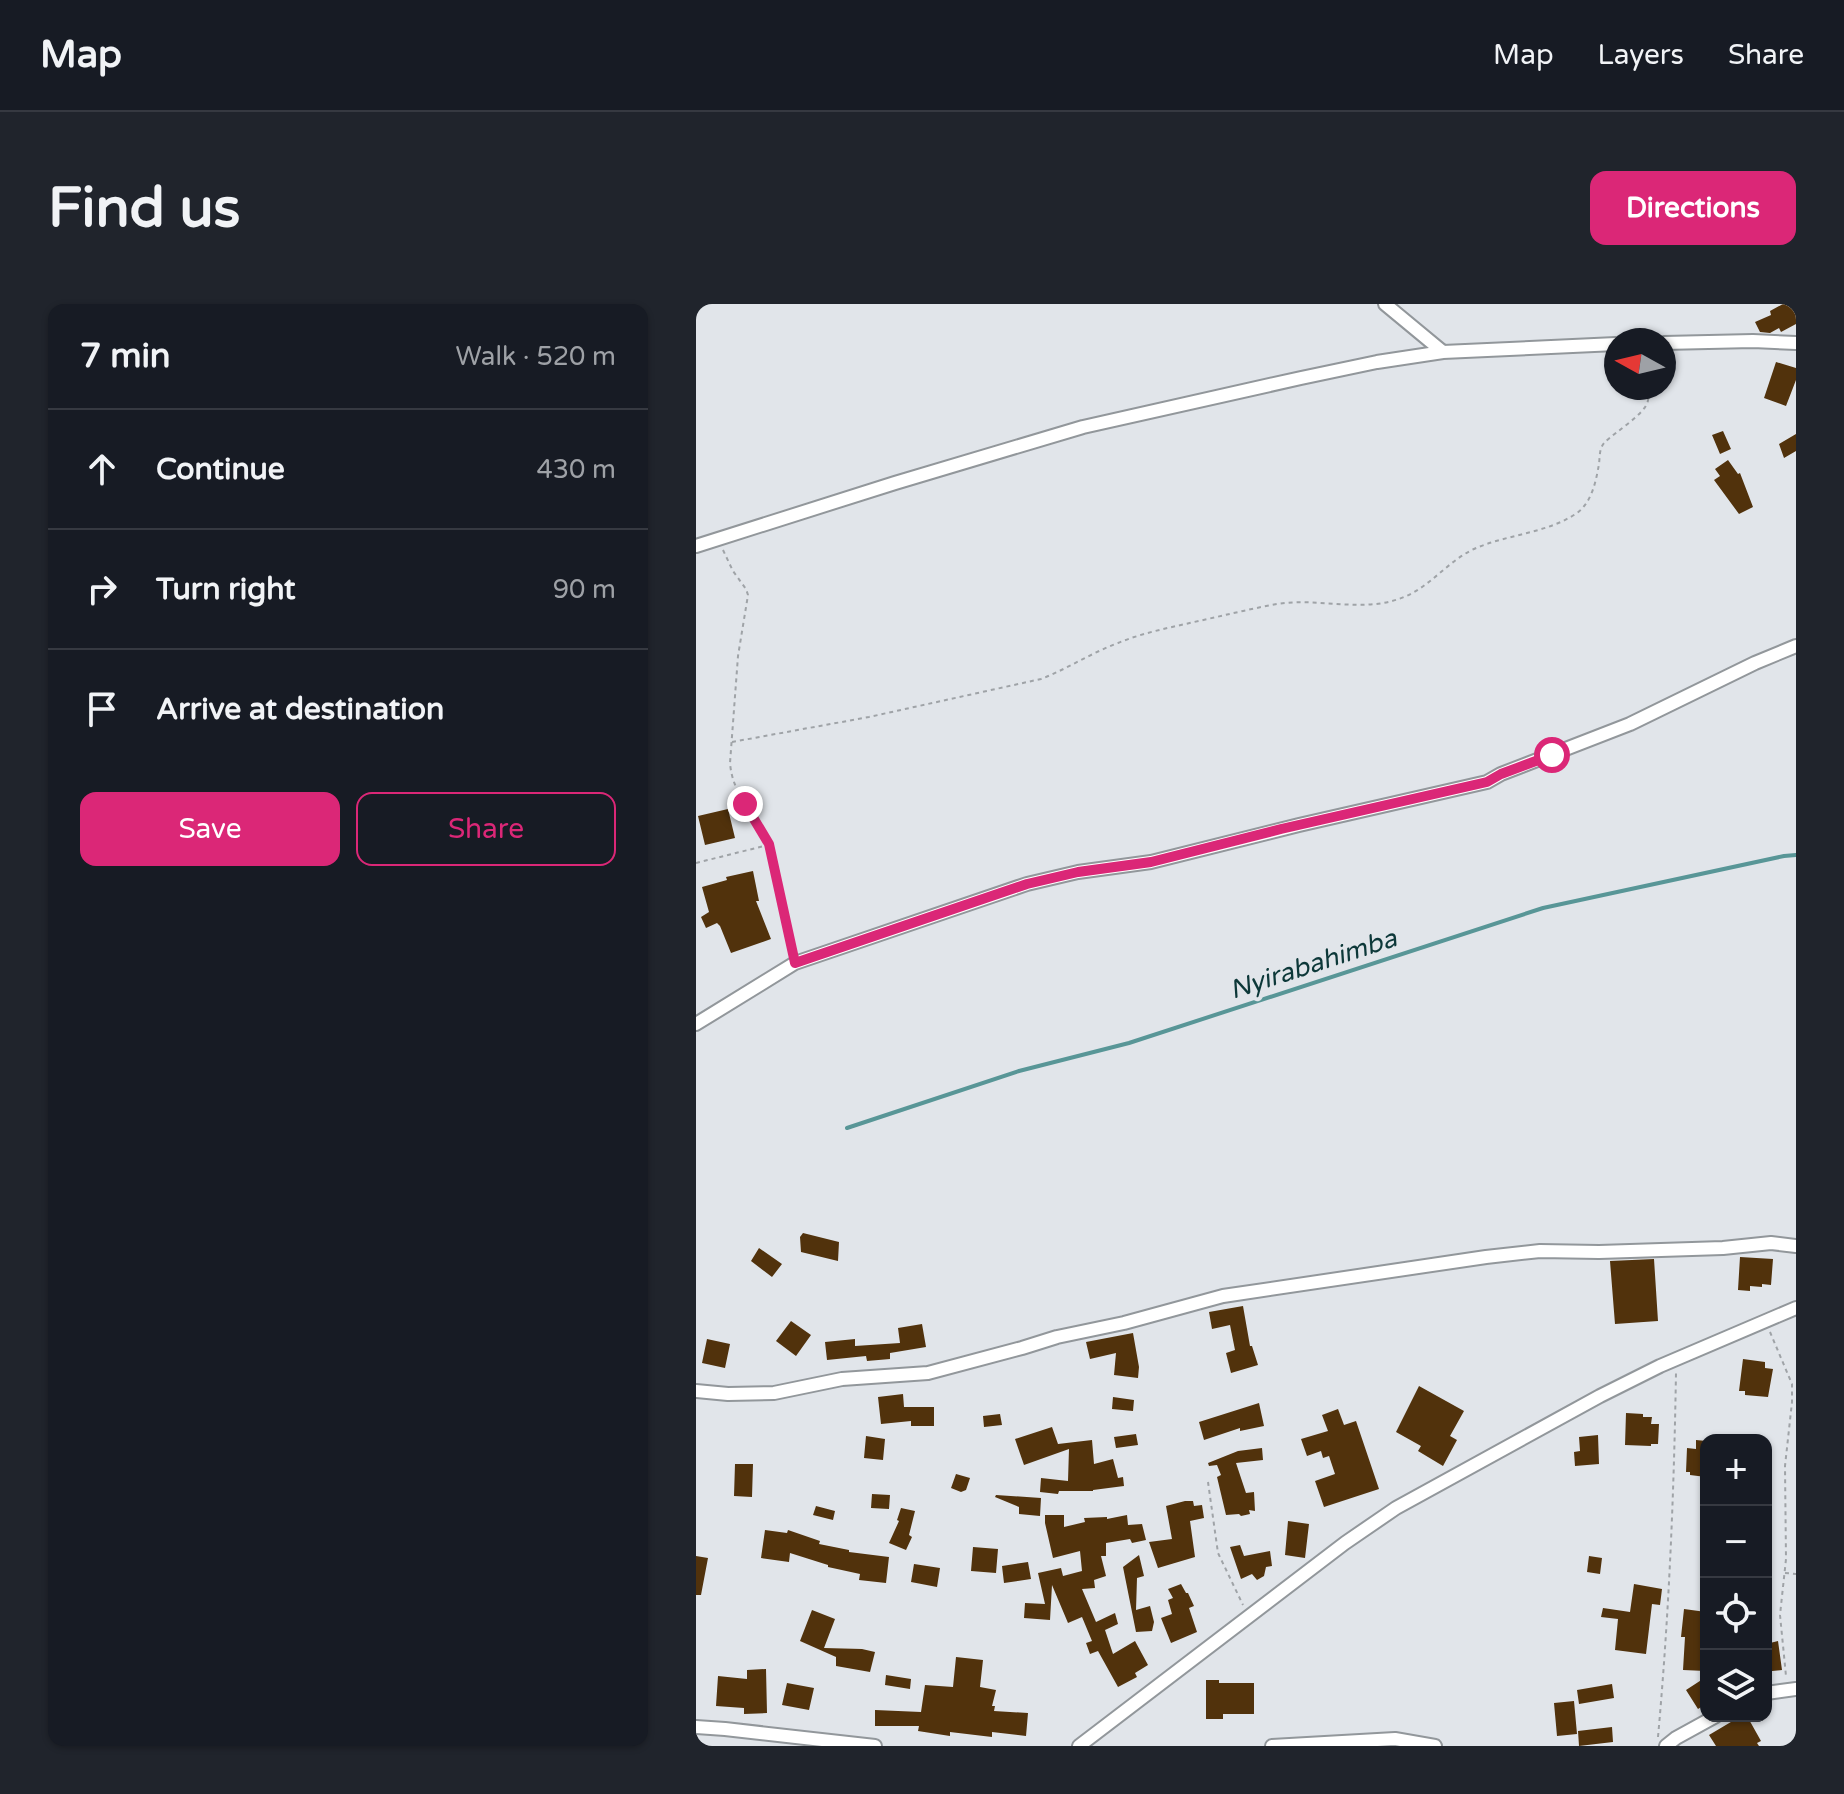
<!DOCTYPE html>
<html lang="en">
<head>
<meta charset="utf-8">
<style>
  :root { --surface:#171b24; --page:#20242c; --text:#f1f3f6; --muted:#9ea1a6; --line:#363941; --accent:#db2777 }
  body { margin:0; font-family:"Varela Round",sans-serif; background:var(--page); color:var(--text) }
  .controls { position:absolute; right:24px; bottom:24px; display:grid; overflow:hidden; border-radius:16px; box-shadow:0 2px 6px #0004 }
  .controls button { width:72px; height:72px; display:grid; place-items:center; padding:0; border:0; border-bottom:2px solid var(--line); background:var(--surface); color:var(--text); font:40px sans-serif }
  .compass { position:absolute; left:908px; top:24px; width:72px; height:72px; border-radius:50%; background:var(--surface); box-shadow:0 2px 6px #0004; rotate:278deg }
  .stop { position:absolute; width:24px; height:24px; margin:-18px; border:6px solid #db2777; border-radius:50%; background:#fff }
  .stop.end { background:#db2777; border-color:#fff; box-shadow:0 2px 8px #0008 }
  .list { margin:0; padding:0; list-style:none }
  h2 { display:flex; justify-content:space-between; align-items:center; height:104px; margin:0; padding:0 32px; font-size:34px }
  h2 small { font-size:26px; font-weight:400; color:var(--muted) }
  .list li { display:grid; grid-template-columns:52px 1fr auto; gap:24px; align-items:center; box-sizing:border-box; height:120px; padding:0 32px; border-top:2px solid var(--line) }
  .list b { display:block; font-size:30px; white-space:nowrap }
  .list em { font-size:26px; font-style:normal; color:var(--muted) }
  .actions { display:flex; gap:16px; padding:24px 32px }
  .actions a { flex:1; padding:18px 0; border:2px solid var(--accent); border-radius:16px; text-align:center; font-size:28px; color:var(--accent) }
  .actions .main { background:var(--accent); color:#fff }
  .icon { flex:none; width:44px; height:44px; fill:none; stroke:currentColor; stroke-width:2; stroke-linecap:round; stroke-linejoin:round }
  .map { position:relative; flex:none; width:1100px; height:1442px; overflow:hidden; border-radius:16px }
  header { display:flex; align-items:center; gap:48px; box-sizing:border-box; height:112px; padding:0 40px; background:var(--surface); border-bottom:2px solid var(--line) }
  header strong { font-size:38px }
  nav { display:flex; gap:44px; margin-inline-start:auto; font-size:28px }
  .intro { display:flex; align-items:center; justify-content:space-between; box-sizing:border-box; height:192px; padding:0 48px }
  h1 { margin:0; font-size:56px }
  .button { padding:20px 36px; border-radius:16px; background:var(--accent); color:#fff; font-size:28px; font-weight:700 }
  main { display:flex; gap:48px; padding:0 48px }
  aside { flex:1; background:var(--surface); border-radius:16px; box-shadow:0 2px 6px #0004 }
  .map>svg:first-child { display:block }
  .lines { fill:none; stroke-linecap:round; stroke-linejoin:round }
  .stream { stroke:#589697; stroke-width:4 }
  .building { fill:#51320c }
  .minor-casing { stroke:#92979b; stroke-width:16 }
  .path { stroke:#9fa3a7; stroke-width:2; stroke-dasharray:4 4; stroke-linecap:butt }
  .minor { stroke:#fff; stroke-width:12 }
  .route { stroke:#db2777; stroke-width:10 }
  .labels { text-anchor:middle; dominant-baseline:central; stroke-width:8; stroke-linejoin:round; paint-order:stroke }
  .water-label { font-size:26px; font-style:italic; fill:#0d3839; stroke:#e1e5ea }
</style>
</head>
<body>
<header>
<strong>Map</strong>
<nav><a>Map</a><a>Layers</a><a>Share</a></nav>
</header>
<div class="intro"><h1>Find us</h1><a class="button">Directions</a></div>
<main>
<aside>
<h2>7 min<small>Walk · 520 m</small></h2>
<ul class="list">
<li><svg class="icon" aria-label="ahead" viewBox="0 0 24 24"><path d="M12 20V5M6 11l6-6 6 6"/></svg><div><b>Continue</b></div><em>430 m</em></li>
<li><svg class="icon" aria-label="right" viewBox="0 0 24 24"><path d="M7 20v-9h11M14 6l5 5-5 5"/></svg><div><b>Turn right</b></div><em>90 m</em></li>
<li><svg class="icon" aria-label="arrive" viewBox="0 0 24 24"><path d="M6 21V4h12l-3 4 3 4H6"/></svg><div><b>Arrive at destination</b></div></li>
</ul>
<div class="actions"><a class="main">Save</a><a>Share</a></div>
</aside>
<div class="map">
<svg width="1100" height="1442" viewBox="0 0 1100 1442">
  <rect width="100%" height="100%" fill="#e1e5ea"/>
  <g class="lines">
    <path class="stream" d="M151,824l172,-57 110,-28 414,-135 241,-52 12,-1"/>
  </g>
  <path class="building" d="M1087,0h13v20l-15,8 -2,-4 -9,5 -10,-1 -5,-10 16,-7 -1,-4z
    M1080,58l20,6v12l-10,26 -22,-8z
    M1027,127l8,18 -11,5 -8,-19z
    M1100,130v17l-12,7 -5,-14z
    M1032,156l10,14 2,-1 13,34 -14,7 -25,-34 6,-4 -5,-7z
    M32,505l7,29 -30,7 -7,-29z
    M57,567l6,30h-3l15,38 -40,14 -11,-27 -3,-3 -11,5 -5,-11 8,-5 -7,-25 25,-7 -1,-3z
    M107,929l36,9 -1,19 -37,-9 -1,-15z
    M63,944l23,16 -10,13 -21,-16z
    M1044,953l33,2 -2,26 -9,-1v3l-12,-1v5l-12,-1z
    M958,955l4,62 -43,3 -5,-63z
    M547,1002l7,40h2l6,19 -27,8 -5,-20 9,-3 -5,-25 -18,4 -3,-17z
    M95,1017l20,14 -15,21 -20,-15z
    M226,1020l4,23 -36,6v6l-23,2 -1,-5 -39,4 -2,-18 30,-3v7l45,-3 -2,-15z
    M437,1029l6,34 -1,11 -24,-3 2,-22 -26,6 -4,-17z
    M11,1035l23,5 -5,24 -23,-5z
    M1047,1055l22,3v6l8,1 -5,28 -23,-2v-4h-6z
    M723,1082l45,25 -14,25 7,4 -14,26 -25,-15 3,-5 -25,-14z
    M207,1090l1,13h30v19h-23v-5l-30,3 -3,-27z
    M417,1093l21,3 -1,11 -21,-2z
    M563,1099l5,23 -24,5v-3l-36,12 -5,-18z
    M642,1105l6,16 12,-4 23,68 -55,18 -9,-26 20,-7 -6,-18 -6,2 -2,-7 -14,5 -6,-17 27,-8 -6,-16z
    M930,1109l17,1v3h9l-1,7h8l-1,20h-7v2l-26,-1z
    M304,1110l2,11 -18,2 -1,-11z
    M356,1123l6,17 34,-4 2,24 19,-5 5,19 5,-1 1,9 -31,4v1h-34l-1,3 -18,-2 1,-14 27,3 1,-32 -45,16 -9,-26z
    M440,1130l2,11 -22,3 -2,-11z
    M902,1131l1,29 -24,2 -1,-14 6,-1 -1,-14z
    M170,1132l19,3 -2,21 -19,-2z
    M1000,1136l10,1v36l-16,-2v-3h-4l1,-24 9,1z
    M566,1144l1,12 -27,3 10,30 8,-1 1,19 -6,-1 1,4 -9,2 -2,-2 -13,1 -9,-38 4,-2 -4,-10 -8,1 -1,-3 30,-12z
    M39,1160h18l-1,33 -18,-1z
    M260,1170l14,4 -4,12 -5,2 -10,-4z
    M176,1190l18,1 -1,14 -18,-1z
    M300,1191l45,3 -1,18 -21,-2v-7l-24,-10z
    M489,1197h8l1,5 8,-1 2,13 -14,3 5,36 -37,11 -9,-26 23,-3 -6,-33z
    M120,1202l19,5 -2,9 -20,-5z
    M205,1204l14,3 -6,24 3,2 -6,13 -17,-7 10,-22 -2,-1z
    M349,1211h19v12l21,-5 -1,-4 23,-1v2l20,-4 1,10 14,-1 4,16 -14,3 -2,-4 -24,4v13h-5l5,20 -12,4 1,8 -13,1 14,33 19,-9 3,11 -13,6 8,24 22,-13 13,24 -13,8 2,4 -19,10 -20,-36 -8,3 -4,-11 6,-2 -10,-24 -14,6 -16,-38 -2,35 -26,-2 1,-15 20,1 -7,-31 23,-5 2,8 19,-5 -2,-20 -27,7 -8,-35z
    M592,1217l21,3 -4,34 -20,-3z
    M69,1226l22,3 1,-3 32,11 -1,3 30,6v2l40,5 -3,26 -27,-3 1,-6 -32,-7v-2l-38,-12 -1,9 -28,-4z
    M544,1241l4,11 26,-5 2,15 -6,1 -2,9 -7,4 -5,-6 -11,5 -11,-32z
    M277,1243l25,2 -2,24 -25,-2z
    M443,1251l5,21 -7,2 -1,32 14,-4 4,16 -2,9 -16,1 -13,-65z
    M0,1252l12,2 -7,37h-5z
    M893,1252l13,2 -2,16 -13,-2z
    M332,1258l3,17 -27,4 -2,-17z
    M218,1260l26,4 -3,19 -26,-5z
    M485,1280l5,9h2l6,13 -5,2 8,24 -26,11 -10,-25 11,-4 -4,-14 5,-2 -5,-9z
    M938,1280l28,5 -2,16 -8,-1 -6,50 -31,-4 3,-31 -17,-2 2,-9 27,4z
    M988,1305l22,3v59l-23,-1 2,-33h-4z
    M116,1306l23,9 -11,29 38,1 13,3 -5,20 -34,-6v-9l-36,-16z
    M1082,1337l4,29 -10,1 -1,-7 -5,1v-21z
    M260,1353l27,3 -3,27 16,3 -4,16h3l-1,5 34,2 -2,23 -34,-4v5l-42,-5v4l-32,-5 1,-5h-44v-16l46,2 4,-27 28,2z
    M70,1365l1,44 -23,1v-6l-28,-2 2,-30 29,3v-9z
    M190,1371l25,4 -1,10 -25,-4z
    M1010,1373v27l-8,5 -12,-19z
    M510,1376h13v3h35v31h-31v5h-17z
    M91,1379l27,5 -5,22 -27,-5z
    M916,1380l2,14 -35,6 -2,-14z
    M878,1397l3,33 -20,2 -3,-33z
    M1045,1412h6l14,25 -4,2 2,3h-43l-7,-11z
    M916,1423l1,15 -34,4 -1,-15z"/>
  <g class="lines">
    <defs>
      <path id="minor" d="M689,0l58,48
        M968,39l89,-2 43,2
        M0,242l199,-63 188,-56 218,-49 76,-16 66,-10 173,-8
        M0,720l99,-61 232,-79 51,-12 73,-10 148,-37 188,-43 14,-8 129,-50 125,-61 41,-17
        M0,1087l32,3 46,-1 68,-14 86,-6 94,-25 35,-11 67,-14 99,-27 263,-39 54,-6 59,1 124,-4 48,-5 25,3
        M1070,1389l30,-4
        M0,1423l29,2 150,17
        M383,1442l266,-203 51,-35 204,-112 60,-30 136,-58
        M576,1442l123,-7 40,7
        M970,1442l10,-8 40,-22"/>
    </defs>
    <use href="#minor" class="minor-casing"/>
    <path class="path" d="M27,246l10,21 13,18 2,6 -10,61 -8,107c3,37 30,53 40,84 10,31 15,70 23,103
      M36,438l137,-25 172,-38c26,-10 50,-26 77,-36 24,-10 50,-15 76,-21 28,-6 55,-13 83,-18 43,-7 86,10 127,-7 27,-11 44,-36 70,-48 33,-15 72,-15 103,-36 15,-11 19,-32 22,-49 1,-8 0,-16 6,-22 10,-10 42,-29 43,-42 1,-4 -1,-8 -2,-12
      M0,559l72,-18
      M1074,1028l22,52v18l-7,64 1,93 -6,56 6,61
      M512,1178l10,71 25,52
      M1089,1269l11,1
      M962,1433c11,-122 16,-243 18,-365"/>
    <use href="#minor" class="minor"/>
  </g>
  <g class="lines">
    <path class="route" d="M49,500l24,40 26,119 232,-79 51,-12 73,-10 130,-33 206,-47 14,-8 51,-19"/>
  </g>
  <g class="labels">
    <g class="water-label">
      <text transform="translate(617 660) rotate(-18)">Nyirabahimba</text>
    </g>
  </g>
</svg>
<div class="controls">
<button>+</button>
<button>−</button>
<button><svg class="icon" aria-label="locate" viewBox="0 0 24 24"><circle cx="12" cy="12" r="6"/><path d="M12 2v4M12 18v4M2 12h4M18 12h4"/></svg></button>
<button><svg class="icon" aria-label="layers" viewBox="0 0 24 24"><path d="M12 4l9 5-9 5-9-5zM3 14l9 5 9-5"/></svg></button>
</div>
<svg class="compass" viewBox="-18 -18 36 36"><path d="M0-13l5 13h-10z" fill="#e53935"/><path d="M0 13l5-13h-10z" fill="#9ea1a6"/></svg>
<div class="stop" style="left:856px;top:451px"></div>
<div class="stop end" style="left:49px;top:500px"></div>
</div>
</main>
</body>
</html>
